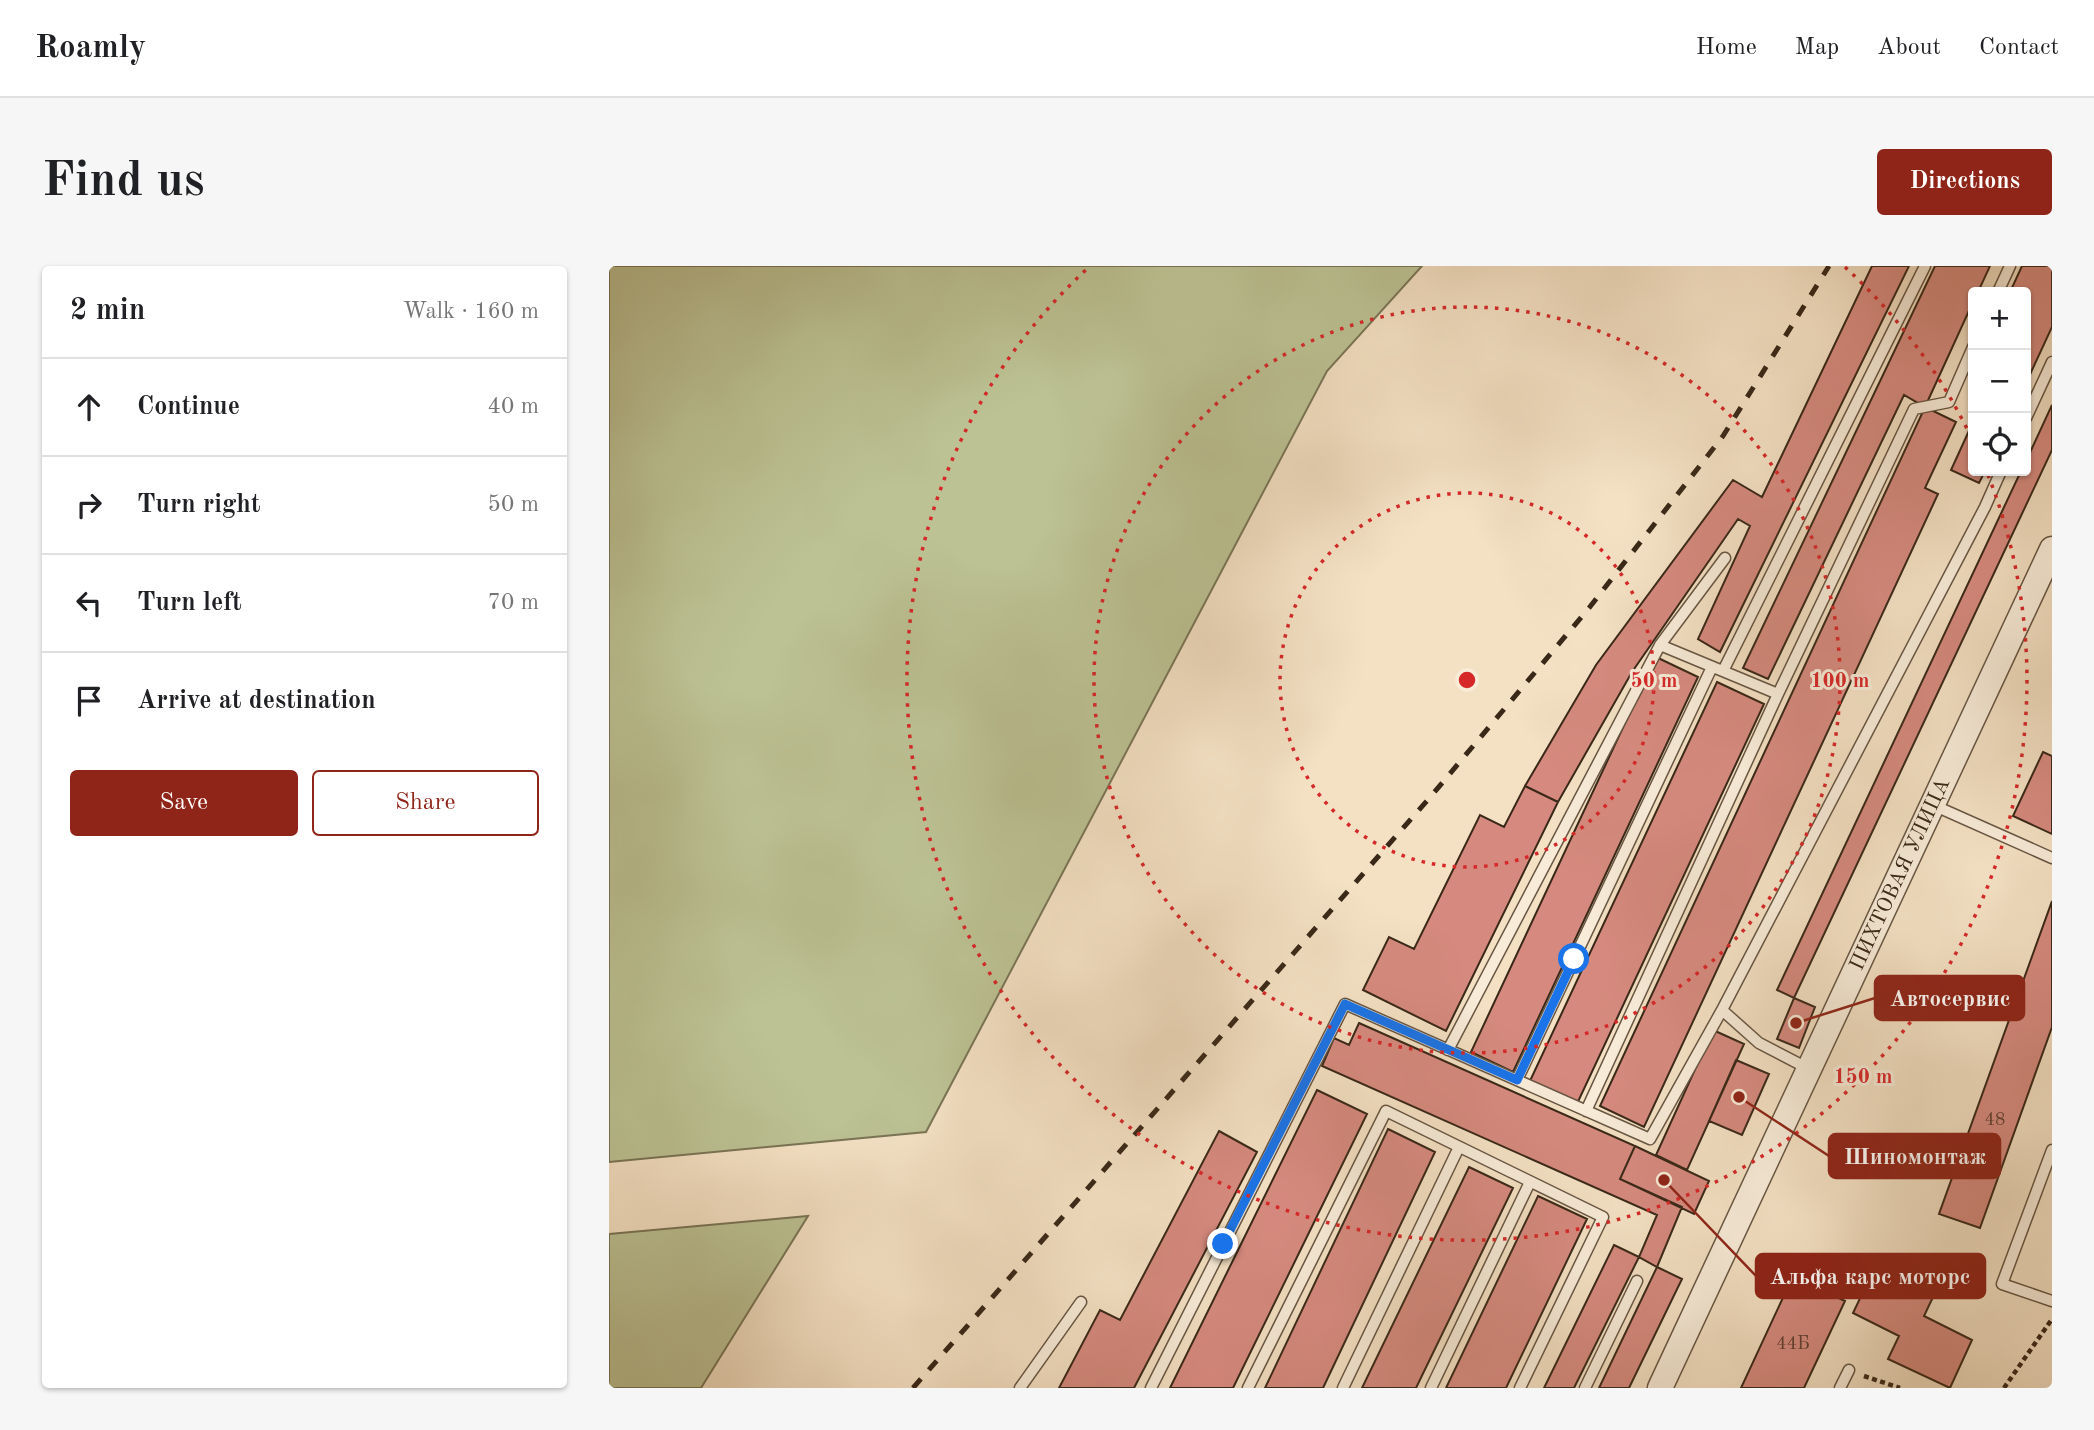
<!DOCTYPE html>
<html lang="en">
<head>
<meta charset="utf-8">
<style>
  :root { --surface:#fff; --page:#f6f6f6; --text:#202124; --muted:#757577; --line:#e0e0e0; --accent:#8f2418 }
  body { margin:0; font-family:"Old Standard TT",serif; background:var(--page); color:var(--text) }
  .controls { position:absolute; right:21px; top:21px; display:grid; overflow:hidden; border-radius:7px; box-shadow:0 2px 5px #0004 }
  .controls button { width:63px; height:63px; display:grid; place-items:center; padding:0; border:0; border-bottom:2px solid var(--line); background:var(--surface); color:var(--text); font:35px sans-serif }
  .stop { position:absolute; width:21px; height:21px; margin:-16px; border:5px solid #1a73e8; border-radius:50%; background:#fff }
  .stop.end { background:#1a73e8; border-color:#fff; box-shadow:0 2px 7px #0008 }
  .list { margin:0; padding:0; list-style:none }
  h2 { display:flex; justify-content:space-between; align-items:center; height:91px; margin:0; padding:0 28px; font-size:30px }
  h2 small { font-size:23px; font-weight:400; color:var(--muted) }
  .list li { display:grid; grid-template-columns:46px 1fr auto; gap:21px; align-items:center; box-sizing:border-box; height:98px; padding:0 28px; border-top:2px solid var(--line) }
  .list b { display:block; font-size:26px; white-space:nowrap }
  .list em { font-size:23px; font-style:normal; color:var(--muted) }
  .actions { display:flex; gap:14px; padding:21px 28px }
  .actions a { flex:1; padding:16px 0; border:2px solid var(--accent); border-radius:7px; text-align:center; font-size:24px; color:var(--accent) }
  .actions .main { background:var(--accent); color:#fff }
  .icon { flex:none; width:38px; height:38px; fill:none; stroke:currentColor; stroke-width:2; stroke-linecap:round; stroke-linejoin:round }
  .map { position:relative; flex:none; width:1443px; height:1122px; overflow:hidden; border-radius:7px }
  header { display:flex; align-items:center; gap:42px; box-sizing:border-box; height:98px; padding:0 35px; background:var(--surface); border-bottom:2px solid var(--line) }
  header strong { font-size:33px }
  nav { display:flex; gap:38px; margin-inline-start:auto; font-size:24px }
  .intro { display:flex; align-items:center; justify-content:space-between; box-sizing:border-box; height:168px; padding:0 42px }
  h1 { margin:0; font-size:49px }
  .button { padding:18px 32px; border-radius:7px; background:var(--accent); color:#fff; font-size:24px; font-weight:700 }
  main { display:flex; gap:42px; padding:0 42px }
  aside { flex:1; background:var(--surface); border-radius:7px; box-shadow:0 2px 5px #0004 }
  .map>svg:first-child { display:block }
  .green { fill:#bcc294; stroke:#7a7556; stroke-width:2 }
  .building { fill:#d68a7f; stroke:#392818; stroke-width:2 }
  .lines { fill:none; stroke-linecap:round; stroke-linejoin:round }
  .service-casing { stroke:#685643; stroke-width:13 }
  .tertiary-casing { stroke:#685643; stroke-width:27 }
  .path { stroke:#392818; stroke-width:4.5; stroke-dasharray:5 3.5; stroke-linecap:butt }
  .service { stroke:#f8ecd9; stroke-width:10 }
  .tertiary { stroke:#f8ecd9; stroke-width:24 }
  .rail { stroke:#392818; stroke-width:5; stroke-dasharray:12 12; stroke-linecap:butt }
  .route { stroke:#1a73e8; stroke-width:9 }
  .ring { fill:none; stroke:#d62828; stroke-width:3.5; stroke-dasharray:3.5 7 }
  .labels { text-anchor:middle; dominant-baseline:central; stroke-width:6; stroke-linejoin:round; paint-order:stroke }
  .number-label { font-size:18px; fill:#604032 }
  .street-label { font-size:21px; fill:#392818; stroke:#f8ecd9 }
  .centre { fill:#d62828; stroke:#f8ecd9; stroke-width:3.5 }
  .ring-label { font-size:21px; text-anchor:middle; font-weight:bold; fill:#d62828; stroke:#f8ecd9; stroke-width:6; stroke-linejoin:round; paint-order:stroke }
  .leader { fill:none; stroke:#8f2418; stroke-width:2.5 }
  .callout-dot { fill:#8f2418; stroke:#f8ecd9; stroke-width:2.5 }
  .callout { fill:#8f2418; stroke:#8f2418; stroke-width:2.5 }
  .callout-label { font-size:23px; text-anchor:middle; font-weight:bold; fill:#fff }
</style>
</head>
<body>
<header>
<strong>Roamly</strong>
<nav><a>Home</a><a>Map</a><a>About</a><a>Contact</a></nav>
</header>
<div class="intro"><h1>Find us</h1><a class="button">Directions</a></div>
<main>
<aside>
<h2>2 min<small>Walk · 160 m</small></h2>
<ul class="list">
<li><svg class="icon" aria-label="ahead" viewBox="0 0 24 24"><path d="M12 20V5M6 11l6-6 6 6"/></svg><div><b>Continue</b></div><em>40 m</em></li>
<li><svg class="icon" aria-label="right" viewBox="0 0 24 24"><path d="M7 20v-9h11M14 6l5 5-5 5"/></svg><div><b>Turn right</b></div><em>50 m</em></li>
<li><svg class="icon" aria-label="left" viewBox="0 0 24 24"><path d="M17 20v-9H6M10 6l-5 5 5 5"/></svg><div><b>Turn left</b></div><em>70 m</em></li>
<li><svg class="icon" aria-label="arrive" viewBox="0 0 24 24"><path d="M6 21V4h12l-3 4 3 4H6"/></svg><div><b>Arrive at destination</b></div></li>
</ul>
<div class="actions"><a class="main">Save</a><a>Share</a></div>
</aside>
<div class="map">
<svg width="1443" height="1122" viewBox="0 0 1443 1122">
  <rect width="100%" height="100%" fill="#f4e1c4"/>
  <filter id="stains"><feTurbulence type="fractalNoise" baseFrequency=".00286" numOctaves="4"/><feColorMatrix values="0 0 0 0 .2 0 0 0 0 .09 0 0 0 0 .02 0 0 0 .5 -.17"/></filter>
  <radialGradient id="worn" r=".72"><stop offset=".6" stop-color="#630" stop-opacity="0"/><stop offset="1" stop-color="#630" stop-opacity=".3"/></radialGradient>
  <path class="green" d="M0,0h813l-95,105 -401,761 -317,30z
    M199,950l-107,172h-92v-154z"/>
  <path class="building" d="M1263,0h37l-189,386 -22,-13 52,-113 -12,-7 -106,153 -74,130 -33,-16 71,-121 137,-185 29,17z
    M1326,0h55l-12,26h-5v10l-48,105 -21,-12 -136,284 -25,-11z
    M1413,0h30v61l-26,56v-91h-16z
    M1443,139v45l-258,548 -17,-8 244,-519h5v-10z
    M1316,141l31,15 -31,66 13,6 -294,633 -44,-21z
    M1364,156v49h12l-6,12 -28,-13z
    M1047,391l42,20 -185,395 -42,-20z
    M1108,416l47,22 -188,402 -47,-23z
    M1434,486l9,4v78l-39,-18z
    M916,520l33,16 -112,229 -83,-41 26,-53 25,12 66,-134 24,12z
    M1443,635v126l-72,201 -41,-14z
    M1185,732l21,9 -16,41 -22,-9z
    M750,757l276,123 -15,33 62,28 -25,60 -18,-10 18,-42 -335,-149 12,-28 15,7z
    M1104,764l31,14 -57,126 -31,-15z
    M1127,794l33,14 -27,61 -33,-14z
    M708,824l50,24 -134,274h-63z
    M779,863l47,23 -112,236h-58z
    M610,865l38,21 -123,236h-75l41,-78 20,10z
    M1026,880l74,35 -15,33 -74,-35z
    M860,901l44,21 -97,200h-54z
    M929,930l49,23 -81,169h-60z
    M1005,979l25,12 -65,131h-30z
    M1048,1001l25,12 -53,109h-30z
    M1266,1001l59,28 -10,21 48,24 -22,48 -62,-29 11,-23 -46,-23z
    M1184,1010l52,25 -41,87h-63z"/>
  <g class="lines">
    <defs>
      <path id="service" d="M1389,26l12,-26
        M1417,152l26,-56
        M1051,379l118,49
        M1114,405l202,-405
        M1324,539l119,53
        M1113,744l263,-503 16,-36
        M839,784l212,-405 65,-87
        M908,814l195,-413
        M977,845l192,-417 136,-285 35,-7 24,-55
        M1443,884l-50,134 50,17
        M411,1122l61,-86
        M542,1122l194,-384 305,135 72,-129 37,33 50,26
        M639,1122l138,-277 217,106 -83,171
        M734,1122l116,-241
        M822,1122l99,-206
        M976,1122l52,-107
        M1231,1122l9,-18"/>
      <g id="tertiary">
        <path id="s1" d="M1051,1122l392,-839"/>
      </g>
    </defs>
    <use href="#service" class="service-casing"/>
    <use href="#tertiary" class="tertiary-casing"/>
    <path class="path" d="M1255,1110l36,12
      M1395,1122l48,-69"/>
    <use href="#service" class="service"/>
    <use href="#tertiary" class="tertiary"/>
    <path class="rail" d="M304,1122l519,-593 157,-187 134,-172 106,-170"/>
  </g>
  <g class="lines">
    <path class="route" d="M614,978l122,-240 172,76 57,-121"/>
  </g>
  <g class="ring">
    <circle cx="858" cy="414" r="187"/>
    <circle cx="858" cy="414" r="373"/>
    <path d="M1236 1A560 560 0 0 1 1363 173M1379 209A560 560 0 1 1 480 1"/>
  </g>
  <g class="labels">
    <g class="number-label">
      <text x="1386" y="854">48</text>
      <text x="1184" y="1078">44Б</text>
    </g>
    <g class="street-label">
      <text stroke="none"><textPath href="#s1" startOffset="567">ПИХТОВАЯ УЛИЦА</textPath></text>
    </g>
  </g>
  <circle cx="858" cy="414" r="10" class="centre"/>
  <g class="ring-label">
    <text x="1045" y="421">50 m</text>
    <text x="1231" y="421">100 m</text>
    <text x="1254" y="817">150 m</text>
  </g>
  <path class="leader" d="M1187 757L1266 732M1130 831L1220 890M1055 914L1147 1010"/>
  <g class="callout-dot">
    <circle cx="1187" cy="757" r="7"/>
    <circle cx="1130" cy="831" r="7"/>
    <circle cx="1055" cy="914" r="7"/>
  </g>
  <g class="callout">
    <rect x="1266" y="710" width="149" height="44" rx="7"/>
    <rect x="1220" y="868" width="171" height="44" rx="7"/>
    <rect x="1147" y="988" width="229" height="44" rx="7"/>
  </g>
  <g class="callout-label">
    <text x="1341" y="740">Автосервис</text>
    <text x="1306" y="898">Шиномонтаж</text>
    <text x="1261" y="1018">Альфа карс моторс</text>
  </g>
  <rect width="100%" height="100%" filter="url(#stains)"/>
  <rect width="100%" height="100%" fill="url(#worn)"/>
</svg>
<div class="controls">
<button>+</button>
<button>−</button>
<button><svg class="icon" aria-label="locate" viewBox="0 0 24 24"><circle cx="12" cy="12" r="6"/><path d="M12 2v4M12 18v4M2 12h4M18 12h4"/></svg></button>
</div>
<div class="stop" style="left:965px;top:693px"></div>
<div class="stop end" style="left:614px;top:978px"></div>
</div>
</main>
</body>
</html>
